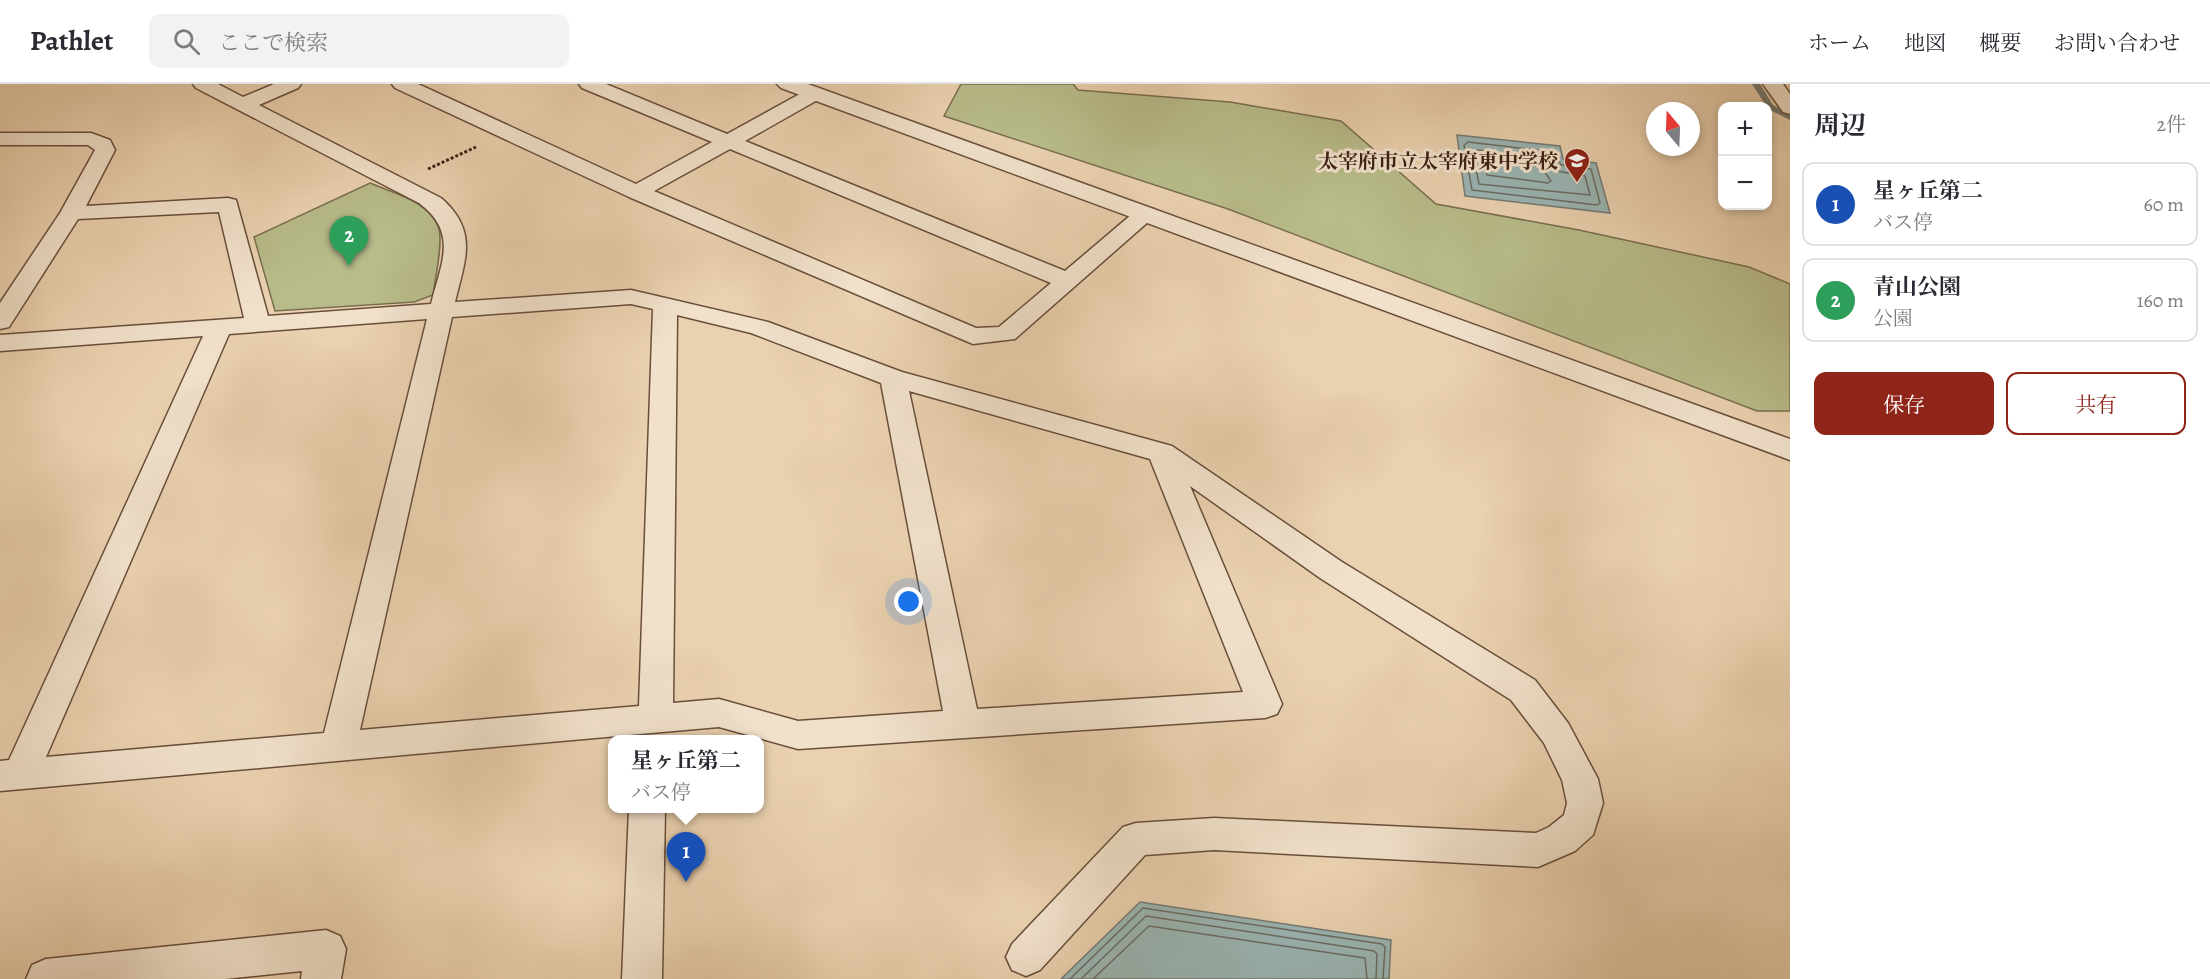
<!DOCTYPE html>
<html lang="ja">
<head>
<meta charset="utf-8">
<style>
  :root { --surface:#fff; --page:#f2f2f3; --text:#2b2b33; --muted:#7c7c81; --line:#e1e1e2; --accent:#8f2418 }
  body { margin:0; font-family:Alegreya,"Noto Serif JP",serif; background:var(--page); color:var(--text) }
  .controls { position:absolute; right:18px; top:18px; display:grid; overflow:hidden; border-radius:12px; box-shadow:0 3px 9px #0003 }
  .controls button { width:54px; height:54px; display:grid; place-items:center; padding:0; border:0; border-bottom:2px solid var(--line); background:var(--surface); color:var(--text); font:30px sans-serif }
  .compass { position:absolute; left:1646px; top:18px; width:54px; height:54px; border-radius:50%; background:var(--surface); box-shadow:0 3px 9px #0003; rotate:341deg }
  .you { position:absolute; left:909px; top:518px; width:21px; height:21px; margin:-15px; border:4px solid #fff; border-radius:50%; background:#1a73e8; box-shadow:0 0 0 9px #1a73e833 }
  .badge { display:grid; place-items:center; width:39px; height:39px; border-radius:50%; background:var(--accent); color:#fff; font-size:20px; font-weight:700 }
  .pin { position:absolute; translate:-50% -50px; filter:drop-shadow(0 2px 3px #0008) }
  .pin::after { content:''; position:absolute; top:32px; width:21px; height:18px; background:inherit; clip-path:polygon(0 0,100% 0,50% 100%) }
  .popup { position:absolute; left:608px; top:651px; width:156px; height:78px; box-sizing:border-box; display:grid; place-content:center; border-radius:12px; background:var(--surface); filter:drop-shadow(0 2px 4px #0005); font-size:20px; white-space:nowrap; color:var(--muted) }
  .popup b { font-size:22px; color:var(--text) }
  .popup::after { content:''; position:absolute; left:50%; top:100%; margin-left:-12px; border:12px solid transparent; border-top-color:var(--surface) }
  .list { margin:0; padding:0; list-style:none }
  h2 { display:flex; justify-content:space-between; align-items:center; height:78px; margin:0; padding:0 24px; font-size:26px }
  h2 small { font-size:20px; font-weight:400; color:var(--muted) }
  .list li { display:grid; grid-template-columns:39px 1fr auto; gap:18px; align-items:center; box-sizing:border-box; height:84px; margin:0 12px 12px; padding:0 12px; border:2px solid var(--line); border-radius:12px }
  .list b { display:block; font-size:22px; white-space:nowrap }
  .list p { margin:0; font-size:20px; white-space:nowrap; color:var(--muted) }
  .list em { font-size:20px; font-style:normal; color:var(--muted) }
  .actions { display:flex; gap:12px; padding:18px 24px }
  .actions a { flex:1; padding:14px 0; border:2px solid var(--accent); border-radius:12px; text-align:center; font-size:21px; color:var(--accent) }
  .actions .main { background:var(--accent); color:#fff }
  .icon { flex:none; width:33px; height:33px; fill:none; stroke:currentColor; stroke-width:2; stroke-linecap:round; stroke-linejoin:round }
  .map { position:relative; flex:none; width:1790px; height:895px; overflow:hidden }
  header { display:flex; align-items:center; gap:36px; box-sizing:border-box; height:84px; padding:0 30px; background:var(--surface); border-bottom:2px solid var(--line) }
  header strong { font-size:28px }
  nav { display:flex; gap:33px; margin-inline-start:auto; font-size:21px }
  .search { width:420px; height:54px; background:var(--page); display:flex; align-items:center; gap:15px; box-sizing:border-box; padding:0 21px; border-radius:12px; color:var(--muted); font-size:22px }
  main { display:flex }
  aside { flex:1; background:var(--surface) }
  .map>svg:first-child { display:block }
  .green { fill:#b8bb8a; stroke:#7a6e4f; stroke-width:1.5 }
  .water { fill:#9ab5b3; stroke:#757a73; stroke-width:1.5 }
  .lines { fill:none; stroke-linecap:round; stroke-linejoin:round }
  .shore { stroke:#6c6c64; stroke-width:1.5 }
  .stream { fill:#757a73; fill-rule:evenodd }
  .minor-casing { stroke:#684e3b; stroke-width:3 }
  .tertiary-casing { stroke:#684e3b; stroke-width:3 }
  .path { stroke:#3d2214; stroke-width:3; stroke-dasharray:3 2; stroke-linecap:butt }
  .minor { fill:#f1e1cb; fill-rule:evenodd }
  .tertiary { fill:#f1e1cb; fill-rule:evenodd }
  .labels { text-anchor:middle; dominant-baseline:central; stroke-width:6; stroke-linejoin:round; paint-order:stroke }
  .far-poi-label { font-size:20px; font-weight:bold; fill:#3d2214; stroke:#f1e1cb; text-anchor:end }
</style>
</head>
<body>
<header>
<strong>Pathlet</strong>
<div class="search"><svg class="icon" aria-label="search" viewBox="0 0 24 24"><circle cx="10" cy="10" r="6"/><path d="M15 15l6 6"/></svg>ここで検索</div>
<nav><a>ホーム</a><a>地図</a><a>概要</a><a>お問い合わせ</a></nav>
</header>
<main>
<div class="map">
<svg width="1790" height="895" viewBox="0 0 1790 895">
  <rect width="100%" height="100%" fill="#ead1af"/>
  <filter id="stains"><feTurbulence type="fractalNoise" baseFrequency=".00333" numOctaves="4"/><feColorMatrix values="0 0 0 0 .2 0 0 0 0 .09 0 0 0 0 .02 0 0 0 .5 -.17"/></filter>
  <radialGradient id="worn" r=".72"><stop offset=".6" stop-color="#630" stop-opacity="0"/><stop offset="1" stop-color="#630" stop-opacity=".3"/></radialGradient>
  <path class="green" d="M961,0h112l5,6 152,12 111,19 95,83 143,26 170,37 41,17v127h-33l-529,-202 -284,-93z
    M370,99c23,10 62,19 69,46 4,15 -4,50 -6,66l-19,7 -139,9 -21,-74z"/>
  <path class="water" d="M1457,51l103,11 3,13 33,4 14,50 -145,-17z
    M1140,818l251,38 -2,39h-328z"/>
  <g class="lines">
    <path class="shore" d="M1468,58l86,10 7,13 30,4 9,34 -3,2 -125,-15 -8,-45z
      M1476,66l72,9 9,12 28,5 5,19 -111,-11 -6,-30z
      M1487,77l54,6 10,14 -3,2 -61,-8 -3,-11z
      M1070,895l73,-71 239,36 3,3 -2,32
      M1081,895l65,-63 228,35 3,3 -1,25
      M1093,895l56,-53 216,32 2,21"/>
    <path class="stream" d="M1752,0h8l13,21 17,10v5l-22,-11z"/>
    <defs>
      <path id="minor" d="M193,0h25l25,13 31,-13h27l-3,4 -39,17 182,93c38,33 24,62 14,104l176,-12 137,32 134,50 270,74 170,116 193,118 33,43 30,56 5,24 -10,32 -18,16 -37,16 -324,-17 -69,5 -105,115 -14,6 -14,-6 -6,-13 6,-13 111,-117 13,-4 78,-5 322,15 13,-6 15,-12 3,-12 -5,-23 -18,-37 -33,-43 -191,-122 -130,-92 92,218 -5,10 -12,4 -467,31 -79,-22 -719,64v-30l9,-1 194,-424 -203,15v-16l244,-17 -25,-106 -141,7 -69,108 -9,2v-26l60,-90 35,-63 -7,-5h-88v-12h91l19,7 5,10 -29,56 142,-8 8,2 32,116 163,-12c10,-41 28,-71 -12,-101l-223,-115zM631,220l22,5 -14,397 -279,24 92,-413zM677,231l74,18 130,50 62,328 -145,10 -79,-22 -46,4zM427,235l-103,414 -278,24 183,-423zM909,307l241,68 93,233 -266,17z
        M392,0h26l218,100 76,-42 -130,-54 -3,-4h27l121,50 80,-44h14l3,4 -3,4 -76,43 320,130 73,-62h16l3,5 -142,125 -42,5 -344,-147 -234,-109zM730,65l321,134 -52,44 -23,1 -322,-137z
        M1763,0h20l7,10v20l-7,-2z
        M629,724h36l-3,171h-40z
        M326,846l14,6 6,13 -5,30h-40l1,-8 -77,8h-199l6,-14 14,-6z"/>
      <path id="tertiary" d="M777,0h31l982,355v21l-1009,-372z"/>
    </defs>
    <use href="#minor" class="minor-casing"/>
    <use href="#tertiary" class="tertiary-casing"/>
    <path class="path" d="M428,85l48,-22"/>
    <use href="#minor" class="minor"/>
    <use href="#tertiary" class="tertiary"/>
  </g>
  <defs>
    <symbol id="school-pin" viewBox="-11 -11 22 30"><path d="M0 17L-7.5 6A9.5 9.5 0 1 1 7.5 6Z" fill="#8f2418" stroke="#f1e1cb"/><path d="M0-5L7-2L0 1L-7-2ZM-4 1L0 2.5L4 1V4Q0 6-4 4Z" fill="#fff"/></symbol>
  </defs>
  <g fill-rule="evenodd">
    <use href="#school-pin" x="1562" y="62" width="30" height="40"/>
  </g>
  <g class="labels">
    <g class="far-poi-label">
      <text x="1558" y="77">太宰府市立太宰府東中学校</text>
    </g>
  </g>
  <rect width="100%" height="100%" filter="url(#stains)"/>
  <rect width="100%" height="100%" fill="url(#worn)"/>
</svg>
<div class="controls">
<button>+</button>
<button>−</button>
</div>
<svg class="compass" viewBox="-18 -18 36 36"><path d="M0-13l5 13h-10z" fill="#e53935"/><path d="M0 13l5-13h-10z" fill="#7c7c81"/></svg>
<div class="you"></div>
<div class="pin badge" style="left:686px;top:798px;background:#1a4fb4">1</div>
<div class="popup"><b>星ヶ丘第二</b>バス停</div>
<div class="pin badge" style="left:349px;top:182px;background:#2e9e5b">2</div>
</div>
<aside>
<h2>周辺<small>2件</small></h2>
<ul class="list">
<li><span class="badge" style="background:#1a4fb4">1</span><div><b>星ヶ丘第二</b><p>バス停</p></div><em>60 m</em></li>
<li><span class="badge" style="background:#2e9e5b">2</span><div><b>青山公園</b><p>公園</p></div><em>160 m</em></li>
</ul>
<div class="actions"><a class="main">保存</a><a>共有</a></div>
</aside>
</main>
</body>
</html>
